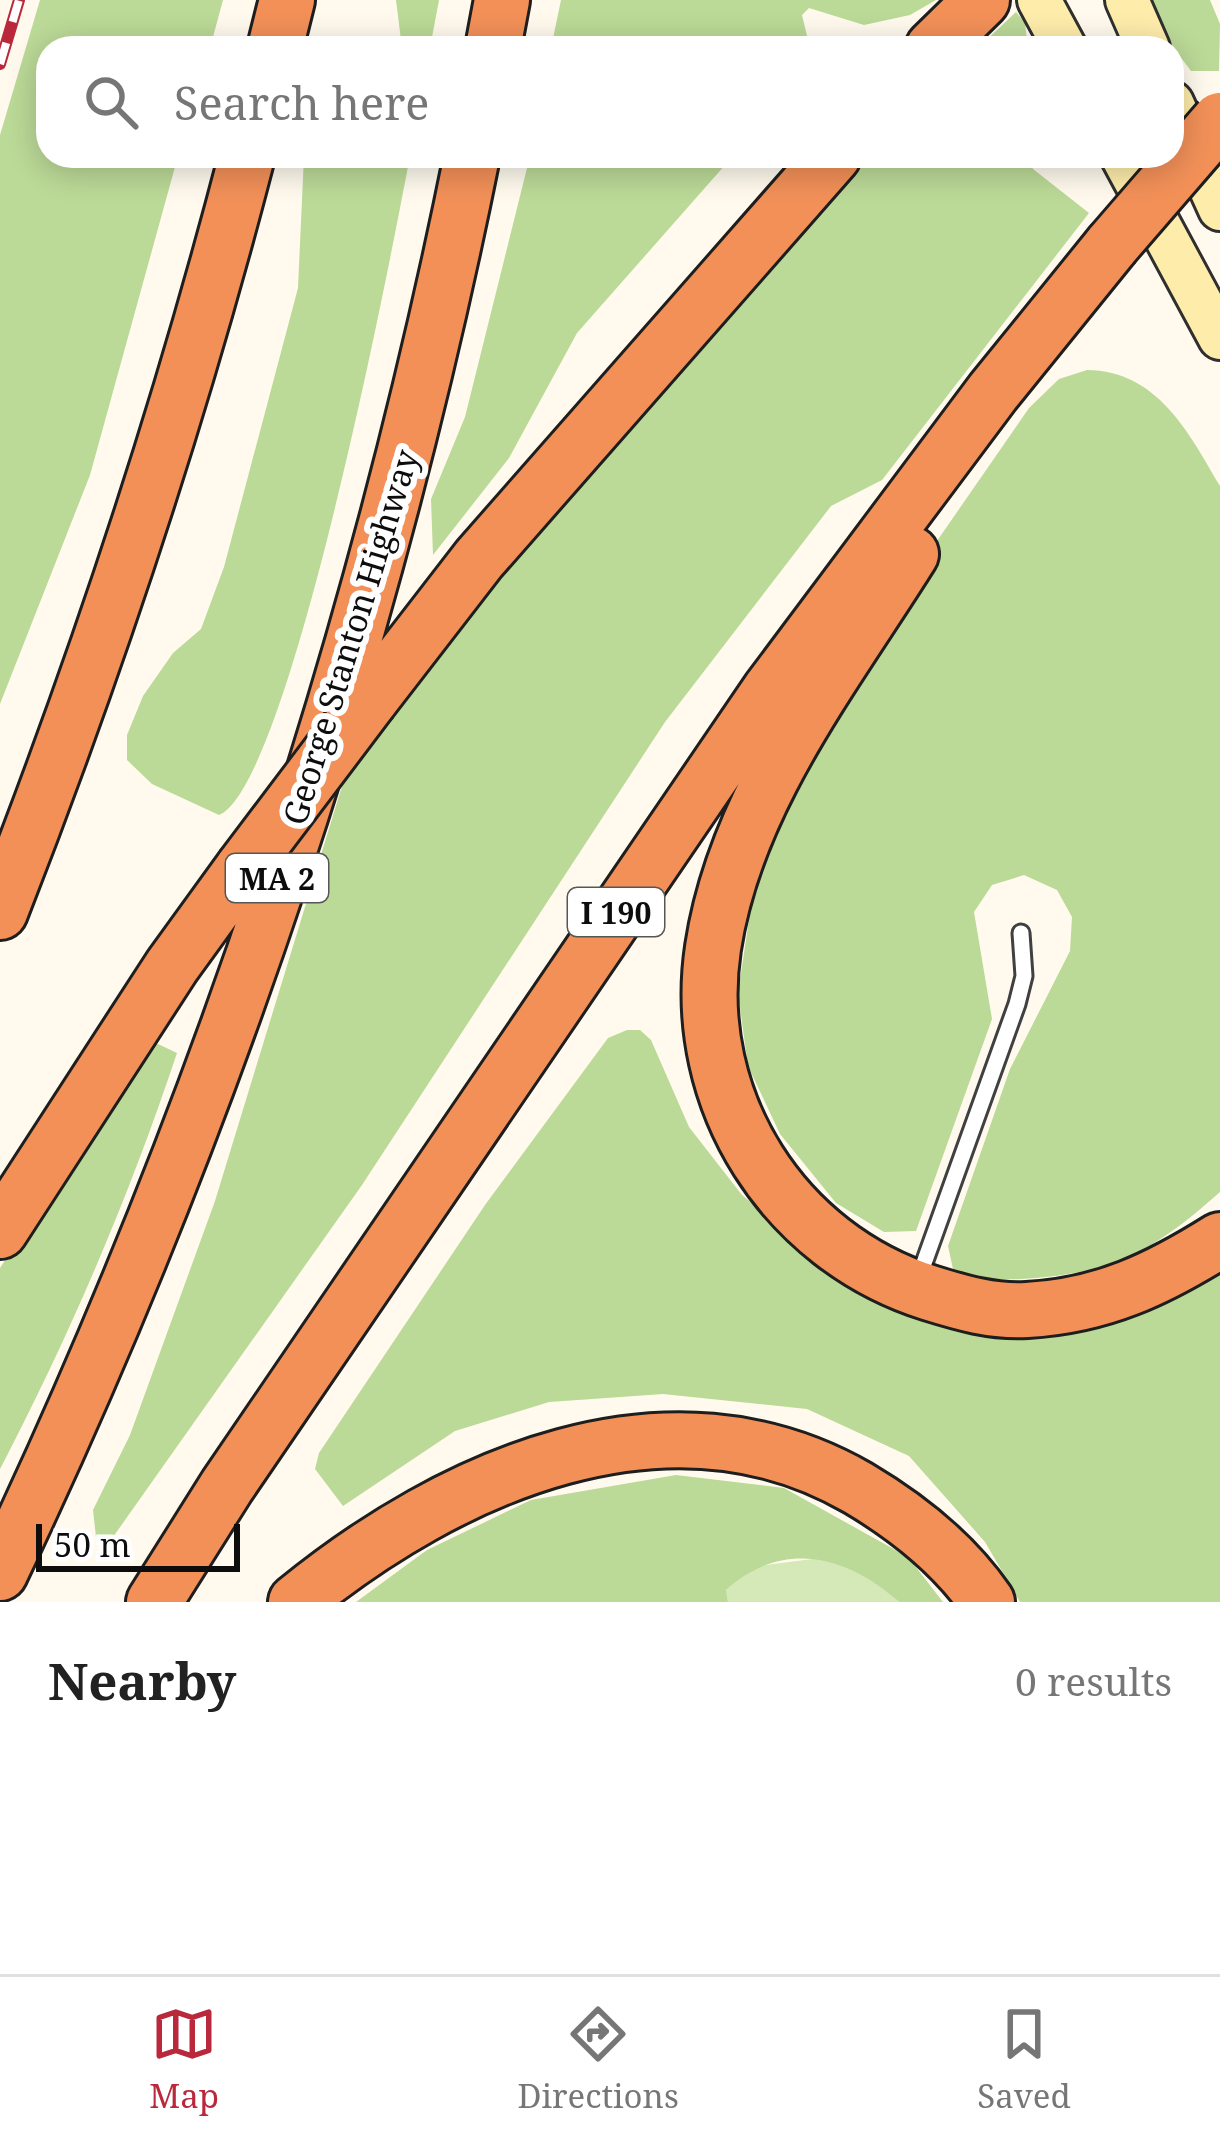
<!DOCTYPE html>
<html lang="en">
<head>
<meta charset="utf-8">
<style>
  :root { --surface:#fff; --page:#f6f6f6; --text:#222; --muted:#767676; --line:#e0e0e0; --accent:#ba283c }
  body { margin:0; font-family:"Noto Serif",serif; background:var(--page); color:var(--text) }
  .scale { position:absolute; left:36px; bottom:30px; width:204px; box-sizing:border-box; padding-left:12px; border:6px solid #0d0d0d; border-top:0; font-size:33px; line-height:42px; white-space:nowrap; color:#0d0d0d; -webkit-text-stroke:9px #fff; paint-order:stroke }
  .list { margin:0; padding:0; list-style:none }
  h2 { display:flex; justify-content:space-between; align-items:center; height:156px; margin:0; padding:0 48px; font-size:51px }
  h2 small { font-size:39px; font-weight:400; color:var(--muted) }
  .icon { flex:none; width:66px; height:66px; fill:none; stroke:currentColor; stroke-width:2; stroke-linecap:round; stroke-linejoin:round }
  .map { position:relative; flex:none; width:1220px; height:1602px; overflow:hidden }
  .search { position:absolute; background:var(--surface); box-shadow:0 6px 30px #0003; left:36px; right:36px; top:36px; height:132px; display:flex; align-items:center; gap:30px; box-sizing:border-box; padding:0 42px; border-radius:36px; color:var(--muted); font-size:45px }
  .sheet { height:372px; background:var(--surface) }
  nav { display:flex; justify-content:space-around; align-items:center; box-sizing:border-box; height:168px; border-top:3px solid var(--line); background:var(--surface); font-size:33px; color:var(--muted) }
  nav a { display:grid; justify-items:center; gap:6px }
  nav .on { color:var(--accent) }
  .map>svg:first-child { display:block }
  .green { fill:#d5e8b8 }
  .forest { fill:#bbd997 }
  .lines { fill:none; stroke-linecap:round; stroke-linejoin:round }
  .service-casing { stroke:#404040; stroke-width:21 }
  .secondary-casing { stroke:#2f2f2f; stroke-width:48 }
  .motorway-casing { stroke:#1e1e1e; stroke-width:60 }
  .service { stroke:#fff; stroke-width:15 }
  .secondary { stroke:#fdecaa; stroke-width:42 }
  .motorway { stroke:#f29058; stroke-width:54 }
  .rail-casing { stroke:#ba283c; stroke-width:12 }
  .rail { stroke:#fff; stroke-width:8; stroke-dasharray:22; stroke-linecap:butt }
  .motorway-bridge-casing { stroke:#1e1e1e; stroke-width:60; stroke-linecap:butt }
  .motorway-bridge { stroke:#f29058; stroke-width:54 }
  .labels { text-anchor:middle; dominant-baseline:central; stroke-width:12; stroke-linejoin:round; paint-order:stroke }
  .shield { fill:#fff; stroke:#565656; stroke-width:3 }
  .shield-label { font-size:30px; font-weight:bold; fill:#0d0d0d }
  .street-label { font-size:33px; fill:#0d0d0d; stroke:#fff }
</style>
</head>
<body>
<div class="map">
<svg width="1220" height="1602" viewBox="0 0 1220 1602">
  <rect width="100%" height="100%" fill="#fffaed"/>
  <path class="green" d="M828,1557l43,20 28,25h-171l-2,-12 25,-23z"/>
  <path class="forest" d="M40,0h183l-13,48h-162v108h130l-88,319 -90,229v-569z
    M396,0h43l-9,48h-28z
    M561,0h375l-26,15 -46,10 -55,-17 -7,7 8,33h-259z
    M1150,0h60l10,24 -1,47h-28l-30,-40z
    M1016,12l9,11 3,25h-50z
    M304,156h106c-18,96 -120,629 -191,659l-67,-31 -25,-24v-25l16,-39 30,-43 28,-24 23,-62 74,-279z
    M530,156h203l-156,177 -68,125 -76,97 -2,-56 34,-82z
    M864,156h165l4,13 56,44 -207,267 -51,26 -166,216 -303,463 -249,352h-17l-3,-27 37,-75 85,-234 135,-441 259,-326z
    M1087,370c70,1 101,61 133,116v706c-62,55 -101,79 -184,86 -33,2 -53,4 -83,-9l-5,-23 62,-177 60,-118 2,-34 -15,-27 -33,-15 -32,10 -18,27 18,107 -76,212 -32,1 -48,-29 -56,-69 -32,-68 -10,-73 22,-146 132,-241 137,-198 30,-29z
    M627,1030h13l11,10 38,87 53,68 74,61 134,63 270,-60v343h-200l-35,-60 -76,-86 -102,-47 -144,-15 -114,8 -94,29 -112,75 -28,-37 4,-16 166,-248 123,-167z
    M158,1044l19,9c-48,144 -107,282 -177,416v-201l123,-192 19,-28z
    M676,1475l108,13 124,69 35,45h-44c-52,-47 -117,-63 -173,-12l2,12h-372l71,-52 104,-50z"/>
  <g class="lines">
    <defs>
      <path id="service" d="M919,1277l98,-273 7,-28 -3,-43"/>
      <path id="secondary" d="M1039,0l26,48
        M1127,0l21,48
        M1172,103l48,106
        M1122,156l98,182"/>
      <path id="motorway" d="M275,48l12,-48
        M493,48l9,-48
        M933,48l49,-48
        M911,554c-77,123 -176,247 -198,394 -23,153 71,299 217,345 32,10 63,19 97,17 75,-4 131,-31 193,-70
        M370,700l109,-141 354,-403
        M0,912c97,-248 180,-498 247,-756
        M0,1231l172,-265 71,-98
        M0,1573c214,-449 374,-929 472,-1417
        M154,1602l73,-116 543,-796 223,-298 119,-147
        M296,1602c154,-126 372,-224 562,-114 49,29 96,66 129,114"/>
    </defs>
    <use href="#service" class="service-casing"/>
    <use href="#secondary" class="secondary-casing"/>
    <use href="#motorway" class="motorway-casing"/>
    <use href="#service" class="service"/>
    <use href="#secondary" class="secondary"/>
    <use href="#motorway" class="motorway"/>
    <defs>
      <path id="rail" d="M0,64l19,-64"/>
    </defs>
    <use href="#rail" class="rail-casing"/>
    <use href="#rail" class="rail"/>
    <defs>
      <path id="motorway-bridge" d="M1112,245l108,-125
        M243,868l127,-168"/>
    </defs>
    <use href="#motorway-bridge" class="motorway-bridge-casing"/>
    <use href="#motorway-bridge" class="motorway-bridge"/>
  </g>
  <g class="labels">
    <g class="shield">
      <rect x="226" y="854" width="102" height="48" rx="9"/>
      <rect x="568" y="888" width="96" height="48" rx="9"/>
    </g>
    <g class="shield-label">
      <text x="277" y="878">MA 2</text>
      <text x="616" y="912">I 190</text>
    </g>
    <g class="street-label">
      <text transform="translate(350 637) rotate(-73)">George Stanton Highway</text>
    </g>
  </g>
</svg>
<div class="scale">50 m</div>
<div class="search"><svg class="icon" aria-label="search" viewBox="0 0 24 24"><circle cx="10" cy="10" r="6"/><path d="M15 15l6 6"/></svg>Search here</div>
</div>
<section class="sheet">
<h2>Nearby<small>0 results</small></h2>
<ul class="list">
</ul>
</section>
<nav>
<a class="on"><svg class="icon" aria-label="map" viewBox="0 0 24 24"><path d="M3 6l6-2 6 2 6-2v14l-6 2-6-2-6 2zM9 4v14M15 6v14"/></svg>Map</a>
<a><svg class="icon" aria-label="directions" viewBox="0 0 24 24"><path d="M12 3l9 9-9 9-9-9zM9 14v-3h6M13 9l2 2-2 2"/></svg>Directions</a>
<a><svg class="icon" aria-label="saved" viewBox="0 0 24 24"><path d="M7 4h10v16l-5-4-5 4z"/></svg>Saved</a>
</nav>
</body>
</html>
